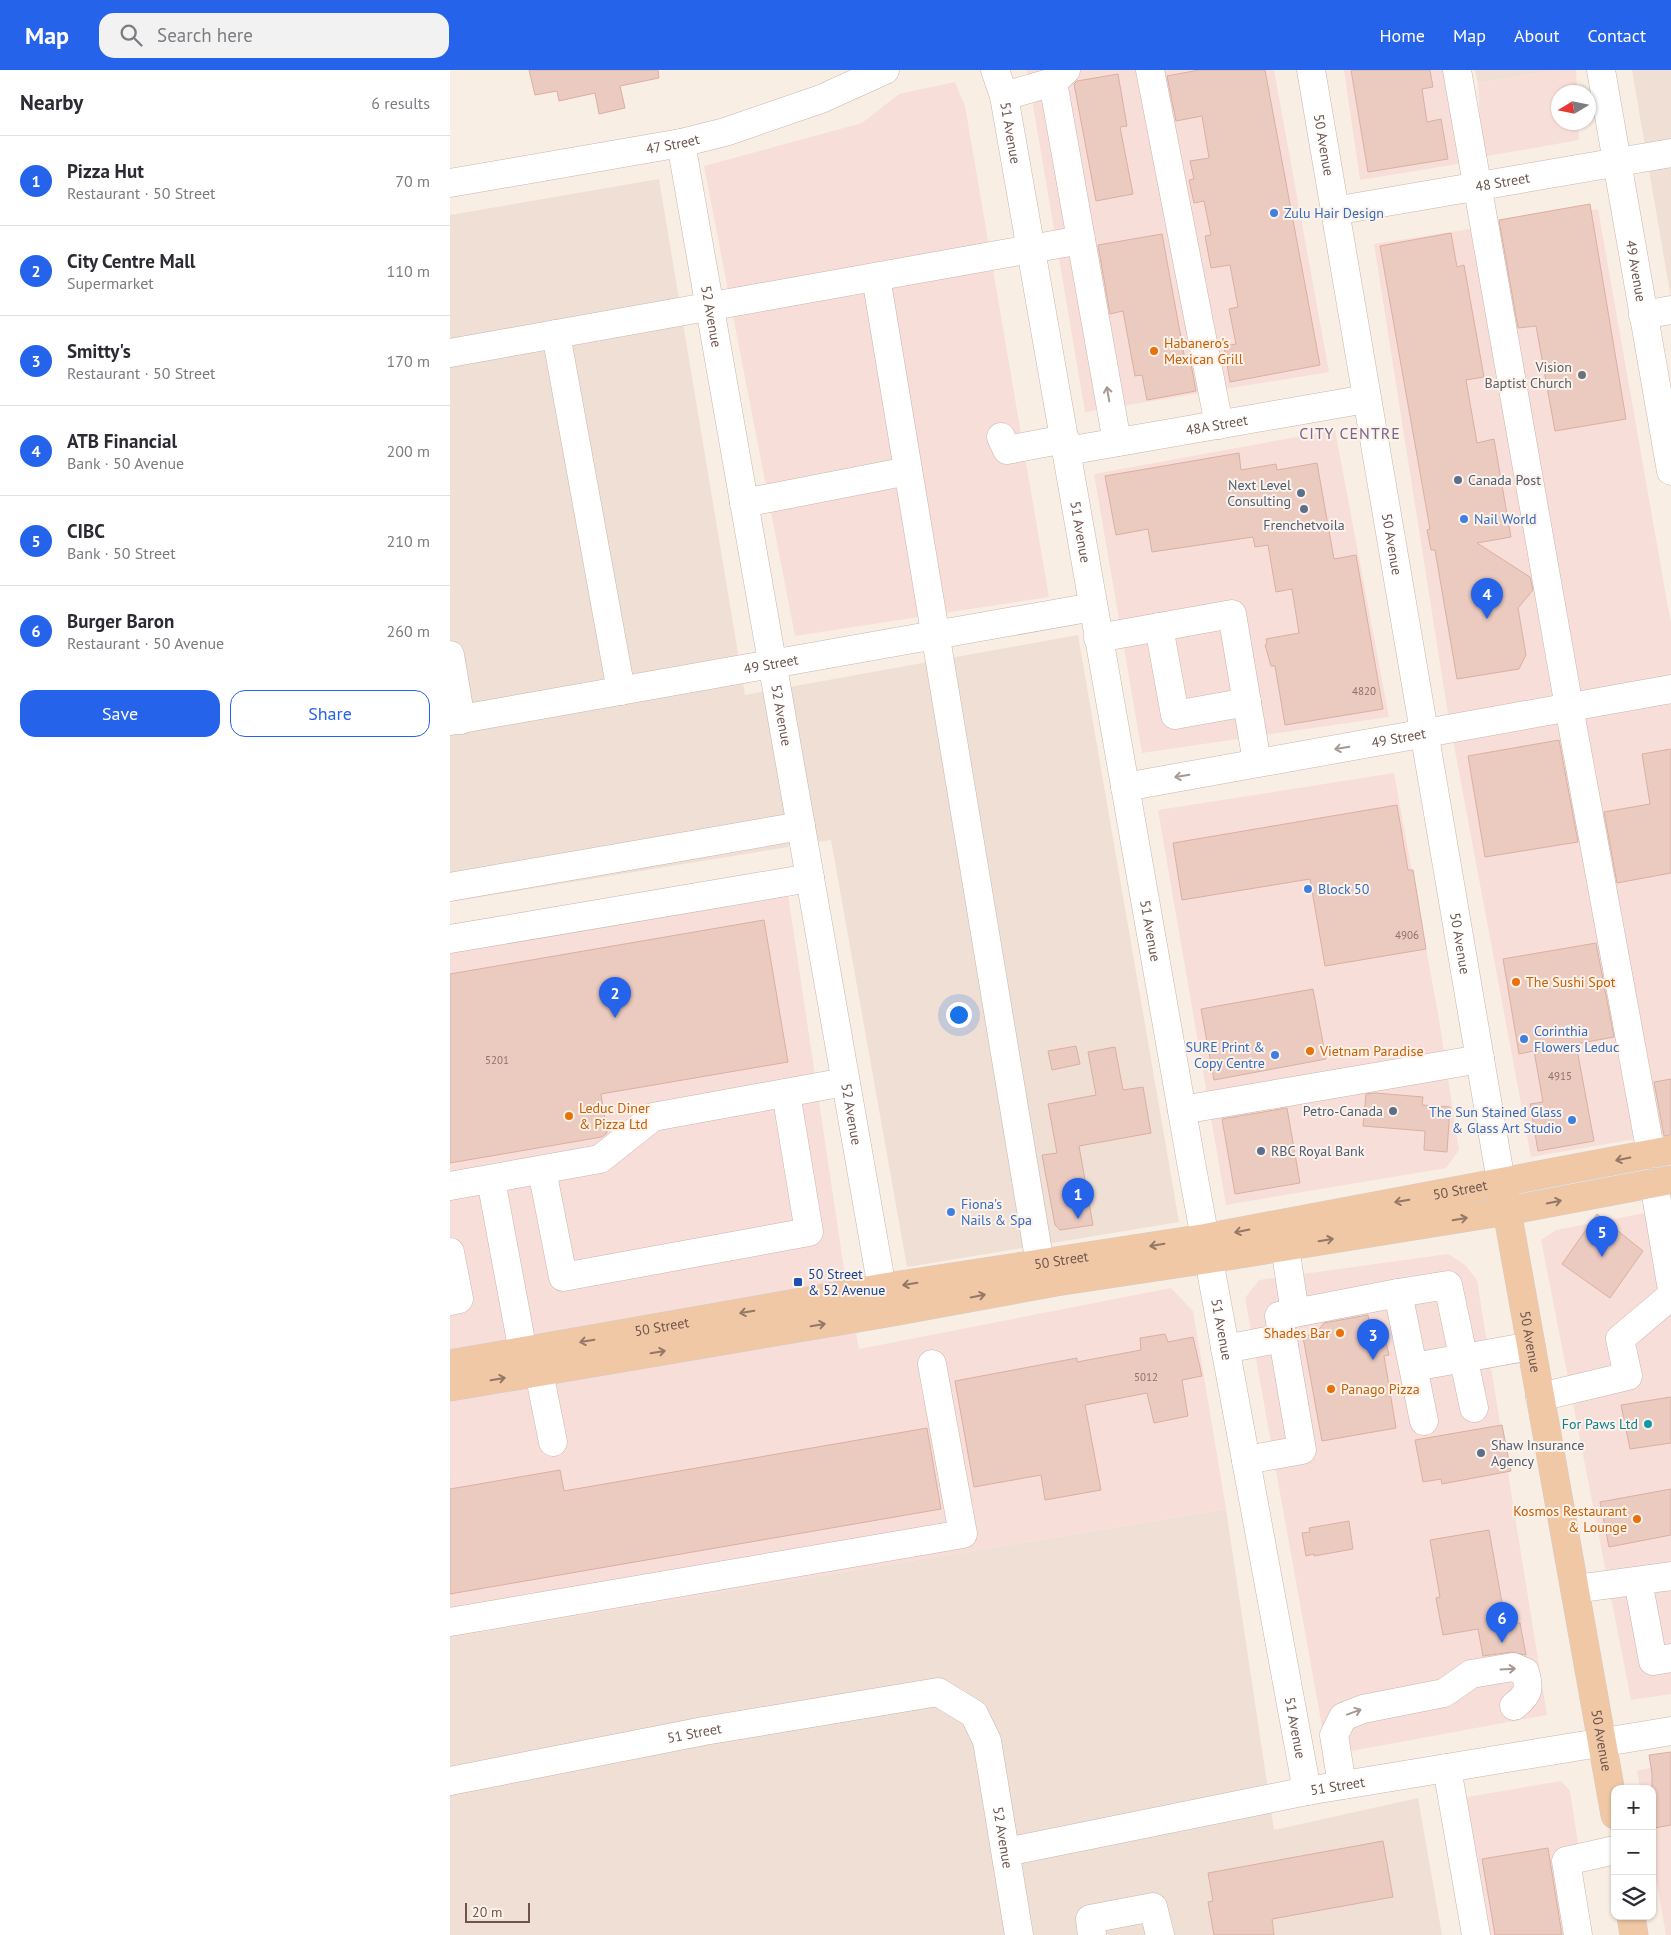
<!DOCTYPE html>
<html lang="en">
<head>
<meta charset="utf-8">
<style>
  :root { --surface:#fff; --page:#f2f2f3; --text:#2b2b33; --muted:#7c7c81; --line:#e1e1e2; --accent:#2563eb }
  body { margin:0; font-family:"PT Sans",sans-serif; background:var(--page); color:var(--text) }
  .controls { position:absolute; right:15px; bottom:15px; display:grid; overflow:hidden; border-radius:10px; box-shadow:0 1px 4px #0004 }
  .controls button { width:45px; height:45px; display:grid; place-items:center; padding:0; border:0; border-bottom:1px solid var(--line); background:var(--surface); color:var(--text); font:25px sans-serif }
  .compass { position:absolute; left:1101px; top:15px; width:45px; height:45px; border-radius:50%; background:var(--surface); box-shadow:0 1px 4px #0004; rotate:260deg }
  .scale { position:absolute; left:15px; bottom:12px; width:65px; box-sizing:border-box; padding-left:5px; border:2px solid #6e544d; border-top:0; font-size:14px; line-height:18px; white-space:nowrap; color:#6e544d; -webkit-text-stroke:4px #fcf2ea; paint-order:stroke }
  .you { position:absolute; left:508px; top:944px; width:18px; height:18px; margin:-12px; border:4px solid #fff; border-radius:50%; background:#1a73e8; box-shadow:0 0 0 8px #1a73e833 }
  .badge { display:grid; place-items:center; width:32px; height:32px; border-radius:50%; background:var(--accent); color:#fff; font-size:16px; font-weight:700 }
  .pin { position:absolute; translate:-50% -41px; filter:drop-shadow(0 1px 2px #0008) }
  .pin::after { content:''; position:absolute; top:26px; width:18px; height:15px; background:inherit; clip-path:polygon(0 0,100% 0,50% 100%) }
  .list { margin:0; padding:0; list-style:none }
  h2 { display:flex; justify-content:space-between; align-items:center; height:65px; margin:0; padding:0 20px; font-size:21px }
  h2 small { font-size:16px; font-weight:400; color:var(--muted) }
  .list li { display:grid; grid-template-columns:32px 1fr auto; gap:15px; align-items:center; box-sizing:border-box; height:90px; padding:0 20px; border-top:1px solid var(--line) }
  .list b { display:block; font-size:19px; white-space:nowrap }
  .list p { margin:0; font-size:16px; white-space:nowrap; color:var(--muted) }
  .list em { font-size:16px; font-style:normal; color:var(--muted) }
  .actions { display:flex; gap:10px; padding:15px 20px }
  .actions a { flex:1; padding:11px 0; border:1px solid var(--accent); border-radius:15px; text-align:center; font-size:18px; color:var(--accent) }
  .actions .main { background:var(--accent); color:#fff }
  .icon { flex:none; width:28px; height:28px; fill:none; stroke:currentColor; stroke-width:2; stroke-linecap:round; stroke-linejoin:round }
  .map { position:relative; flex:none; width:1221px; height:1865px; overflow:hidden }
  header { display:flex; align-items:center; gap:30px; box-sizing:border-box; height:70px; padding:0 25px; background:var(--accent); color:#fff }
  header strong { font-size:24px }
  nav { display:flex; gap:28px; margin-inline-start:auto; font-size:18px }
  .search { width:350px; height:45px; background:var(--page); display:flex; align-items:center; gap:12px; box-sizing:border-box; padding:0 18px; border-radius:15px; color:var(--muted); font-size:19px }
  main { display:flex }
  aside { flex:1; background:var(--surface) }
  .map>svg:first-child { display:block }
  .residential { fill:#f0dfd4 }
  .commercial { fill:#f8ded9 }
  .building { fill:#ebcabf; stroke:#dbafa2 }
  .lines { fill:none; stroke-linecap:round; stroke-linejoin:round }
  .minor-casing { stroke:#c8b5ac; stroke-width:29 }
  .major-casing { stroke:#d4ccca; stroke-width:29 }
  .minor { stroke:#fff; stroke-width:28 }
  .major { stroke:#f0c8a5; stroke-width:28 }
  .oneway { stroke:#a89894 }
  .oneway2 { stroke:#957767 }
  .shop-dot { fill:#3f7fe0; stroke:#fcf2ea; stroke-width:2 }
  .food-dot { fill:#e8710a; stroke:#fcf2ea; stroke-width:2 }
  .worship-dot { fill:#6b7280; stroke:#fcf2ea; stroke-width:2 }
  .service-dot { fill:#5c6f8a; stroke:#fcf2ea; stroke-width:2 }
  .transit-dot { fill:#1a4fb4; stroke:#fcf2ea; stroke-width:2 }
  .culture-dot { fill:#0f9aa8; stroke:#fcf2ea; stroke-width:2 }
  .labels { text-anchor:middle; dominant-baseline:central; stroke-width:4; stroke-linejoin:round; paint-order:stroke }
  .number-label { font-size:11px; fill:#8d726a }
  .street-label { font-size:14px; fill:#6e544d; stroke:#fcf2ea }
  .shop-label { font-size:14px; fill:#366cbe; stroke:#fcf2ea; text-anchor:start }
  .food-label { font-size:14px; fill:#c56008; stroke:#fcf2ea; text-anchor:start }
  .worship-label { font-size:14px; fill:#5b616d; stroke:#fcf2ea; text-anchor:end }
  .service-label { font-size:14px; fill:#4e5e75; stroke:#fcf2ea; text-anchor:start }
  .transit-label { font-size:14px; fill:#164399; stroke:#fcf2ea; text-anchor:start }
  .culture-label { font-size:14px; fill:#0d838f; stroke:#fcf2ea; text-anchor:end }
  .quarter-label { font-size:16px; letter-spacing:1px; fill:#78668b; stroke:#fcf2ea }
</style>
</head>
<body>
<header>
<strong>Map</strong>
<div class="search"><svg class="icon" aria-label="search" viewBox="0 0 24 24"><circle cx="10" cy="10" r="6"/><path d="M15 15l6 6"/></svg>Search here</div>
<nav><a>Home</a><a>Map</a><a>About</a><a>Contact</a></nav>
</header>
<main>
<aside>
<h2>Nearby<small>6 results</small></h2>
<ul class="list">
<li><span class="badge">1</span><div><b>Pizza Hut</b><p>Restaurant · 50 Street</p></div><em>70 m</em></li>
<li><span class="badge">2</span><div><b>City Centre Mall</b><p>Supermarket</p></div><em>110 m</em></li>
<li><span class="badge">3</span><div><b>Smitty's</b><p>Restaurant · 50 Street</p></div><em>170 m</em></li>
<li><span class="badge">4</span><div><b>ATB Financial</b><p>Bank · 50 Avenue</p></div><em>200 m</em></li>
<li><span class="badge">5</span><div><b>CIBC</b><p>Bank · 50 Street</p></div><em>210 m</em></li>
<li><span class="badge">6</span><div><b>Burger Baron</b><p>Restaurant · 50 Avenue</p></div><em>260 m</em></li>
</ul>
<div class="actions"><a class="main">Save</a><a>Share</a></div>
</aside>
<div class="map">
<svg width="1221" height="1865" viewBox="0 0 1221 1865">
  <rect width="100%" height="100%" fill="#f9eee4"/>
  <path class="residential" d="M1025,0h80l-77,13z
    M1182,0h39v229z
    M209,109l86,516 333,-60 101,587 -272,45 -76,-427 -381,62v-687z
    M776,1439l48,321 144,-32 24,137h-992v-298z"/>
  <path class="commercial" d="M577,0h247l55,302 -244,40z
    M894,0h112l14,92 -110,18z
    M1105,0h21l1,22h-19v30l20,1 1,17 -97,17 -4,-74z
    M505,12l10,24 84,491 -254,39 -91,-470 158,-43 37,-29z
    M1148,139l73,415v509l-140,24 -84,-449 -73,-464z
    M885,360l54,287 -247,36 -48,-279z
    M944,703l45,246 20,131 -13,18 -220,37 -68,-395z
    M334,798l61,407 14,74 312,-61 22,23 33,198 -776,128v-713z
    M1221,1138v486l-40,6 -90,-460 15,-10z
    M998,1184l17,11 12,15 70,435 -212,39 -9,-5 -81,-451 14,-18z
    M1221,1693v172h-5l-14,-78v-68h-12l-3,-18z
    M1111,1711l9,10 22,144h-106l-25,-137z"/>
  <path class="building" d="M79,0h129l1,8 -39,8 5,22 -26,6 -4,-21 -36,8 -2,-10 -22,4z
    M749,0h66l55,295 -90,17 -6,-36 12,-2 -7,-35 9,-2 -8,-42 -19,3 -6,-32 6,-1 -7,-34 -10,2 -5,-23 5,-1 -4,-18 19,-3 -7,-42 -26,5 -9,-45z
    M901,0h79l3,17 -11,2 5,33 14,-3 7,40 -80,13z
    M668,4l9,52 -7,1 13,67 -37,7 -22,-117 3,-3z
    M1140,134l36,215 -71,12 -19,-105 -18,2 -19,-108z
    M1001,163l6,34 7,-2 20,112 -18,3 11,63 17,-4 17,98 -34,6 53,34 3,13 -15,18 8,47 -7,14 -62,10 -22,-129h-4l-4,-20 3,-1 -50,-283z
    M712,164l24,131 5,-1 5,27 -49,9 -5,-25 -7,1 -12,-65 -13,3 -12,-69z
    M789,383l2,17 35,-6 1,6 40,-7 17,96 22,-4 27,154 -98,16 -10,-59h-4l-6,-21 2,-1 -1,-5 33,-6 -7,-44 -16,3 -8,-47 -13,2 -2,-10 -101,15 -4,-23 -32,6 -11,-59z
    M1109,670l19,102 -93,15 -17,-101z
    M1221,679v124l-54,10 -13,-71 46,-8 -8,-50z
    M947,735l11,65h5l13,79 -101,17 -15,-87 -128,21 -9,-57z
    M314,850l24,142 -187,32 6,39 -5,4 -152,26v-189z
    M1146,873l18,94 -38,7 18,97 -56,10 -8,-47 13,-2 -9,-51 -15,3 -16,-95z
    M863,919l13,70 -112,21 -13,-71z
    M626,976l4,18 -28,6 -4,-19z
    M665,977l8,43 20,-3 8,46 -72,13 14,79 -33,5 -5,-5 -13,-70 15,-2 -9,-49 48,-9 -8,-43z
    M1221,1009v56l-7,1 -10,-54z
    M925,1023l48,4 -1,8 28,2 -3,45 -23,-2 1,-19 -62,-5 3,-32z
    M837,1038l13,75 -65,11 -13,-75z
    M1147,1144l46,37 -33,47 -48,-34z
    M918,1245l3,17 15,10 3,13 -5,1 12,72 -74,13 -19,-104 13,-4 8,-10z
    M715,1264l3,8 25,-5 9,39 -20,4 6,36 -34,7 -7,-30 -62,12 16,85 -56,10 -4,-25 -67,12 -19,-106 122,-23v4l64,-12 -1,-12z
    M1221,1327v46l-41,6 -9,-44z
    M1052,1355l9,46 -69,13 -1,-5 -18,3 -8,-42z
    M477,1358l14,81 -491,85v-105l110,-19 4,21z
    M1221,1419v46l-62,12 -9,-45z
    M899,1451l4,28 -39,7v-2l-8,2 -4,-23 8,-1 -1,-4z
    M1039,1460l17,95 14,-2 6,32 -15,-3 -28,4 -5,-27 -35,6 -7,-37 4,-1 -10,-57z
    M1221,1682v73l-16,3 -3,-17v-37l-3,-19z
    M933,1771l10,56 -121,22 2,16h-60l-6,-33 5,-1 -5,-28z
    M1098,1778l14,87h-67l-13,-76z"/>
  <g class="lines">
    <defs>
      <g id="minor">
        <path id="s1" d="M545,0l9,26 188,1072 115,623"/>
        <path d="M700,0l69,355"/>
        <path id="s2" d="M861,0l190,1112"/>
        <path d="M1007,0l112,637 82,447"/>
        <path id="s3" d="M1151,0l70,401"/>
        <path d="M603,12l64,360"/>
        <path d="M554,26l49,-14 13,-12"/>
        <path id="s4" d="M231,73l205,1168"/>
        <path id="s5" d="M0,113l231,-40 44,-11 96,-33 64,-29"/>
        <path id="s6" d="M884,141l337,-58"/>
        <path d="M426,207l164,987"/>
        <path d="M1193,245l28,-5"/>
        <path d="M106,264l65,357"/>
        <path d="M0,283l631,-113"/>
        <path d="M551,367l6,13 58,-11"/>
        <path id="s7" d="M617,381l299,-52"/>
        <path d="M294,433l164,-32"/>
        <path d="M709,557l16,88 72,-13"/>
        <path d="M648,568l134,-24 25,148"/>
        <path d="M0,585l11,65"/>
        <path id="s8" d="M0,651l643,-114"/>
        <path id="s9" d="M675,717l546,-98"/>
        <path d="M0,817l351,-61"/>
        <path d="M0,869l360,-61"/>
        <path d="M732,1040l298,-51"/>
        <path d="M92,1100l21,107 246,-45 -23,-139"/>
        <path d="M41,1110l32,172 16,20 14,70"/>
        <path d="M1204,1113l17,101"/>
        <path d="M0,1116l150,-27 53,-42 192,-35"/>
        <path d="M835,1177l10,66"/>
        <path d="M0,1182l9,47 -9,2"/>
        <path d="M948,1223l50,-8 26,123"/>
        <path d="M775,1279l58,-11"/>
        <path d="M964,1297l117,-21"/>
        <path d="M1090,1327l88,-21 -8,-37 51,-43"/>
        <path d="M796,1390l56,-10 -23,-134 119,-23 26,128"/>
        <path d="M1188,1511l15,80 18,-3"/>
        <path d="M1125,1519l96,-13"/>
        <path d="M0,1552l513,-88 -31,-170"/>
        <path d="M997,1698l29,167"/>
        <path id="s10" d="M0,1711l254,-50 234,-39 36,22 13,27 32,194"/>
        <path d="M892,1715l-8,-50 9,-18 20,-8 81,-16 27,-19 42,-7 12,5c5,17 4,22 -11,34"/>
        <path id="s11" d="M556,1782l301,-61 364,-60"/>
        <path d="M642,1865l-2,-16 63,-12 7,28"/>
        <path d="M1128,1865l-12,-74 49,-11"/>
      </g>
      <g id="major">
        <path id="s12" d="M1054,1124l111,621"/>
        <path id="s13" d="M0,1294l431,-76 324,-50 466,-88"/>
        <path d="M0,1317l437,-74 169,-31 153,-23 298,-48 164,-31"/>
        <path d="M1181,1846l3,19"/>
      </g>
    </defs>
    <use href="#minor" class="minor-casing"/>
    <use href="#major" class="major-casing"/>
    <use href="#minor" class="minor"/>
    <use href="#major" class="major"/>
  </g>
  <defs><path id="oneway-shaft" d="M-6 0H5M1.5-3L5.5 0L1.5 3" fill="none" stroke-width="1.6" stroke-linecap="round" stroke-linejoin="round" transform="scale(1.25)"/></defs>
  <g class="oneway">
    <use href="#oneway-shaft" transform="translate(658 324) rotate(-100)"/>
    <use href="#oneway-shaft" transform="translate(892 678) rotate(170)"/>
    <use href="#oneway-shaft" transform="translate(732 706) rotate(170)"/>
    <use href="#oneway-shaft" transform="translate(1058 1599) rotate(-3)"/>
    <use href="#oneway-shaft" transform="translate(904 1642) rotate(-20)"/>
  </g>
  <g class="oneway2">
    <use href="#oneway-shaft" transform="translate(1173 1089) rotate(169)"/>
    <use href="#oneway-shaft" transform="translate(952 1131) rotate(170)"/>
    <use href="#oneway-shaft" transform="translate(1104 1132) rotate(-11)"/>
    <use href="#oneway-shaft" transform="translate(1010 1149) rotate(-9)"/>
    <use href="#oneway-shaft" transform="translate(792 1161) rotate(169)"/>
    <use href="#oneway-shaft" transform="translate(876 1170) rotate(-9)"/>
    <use href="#oneway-shaft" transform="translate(707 1175) rotate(171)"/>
    <use href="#oneway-shaft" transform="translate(460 1214) rotate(171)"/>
    <use href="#oneway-shaft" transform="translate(528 1226) rotate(-11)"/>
    <use href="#oneway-shaft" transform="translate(297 1242) rotate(170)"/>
    <use href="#oneway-shaft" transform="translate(368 1255) rotate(-10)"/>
    <use href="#oneway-shaft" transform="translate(137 1271) rotate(170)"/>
    <use href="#oneway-shaft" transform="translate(208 1282) rotate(-10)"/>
    <use href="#oneway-shaft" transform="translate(48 1309) rotate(-10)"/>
  </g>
  <g class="shop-dot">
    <circle cx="824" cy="143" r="5"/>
    <circle cx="1014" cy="449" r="5"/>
    <circle cx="858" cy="819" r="5"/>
    <circle cx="1074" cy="969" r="5"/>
    <circle cx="825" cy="985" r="5"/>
    <circle cx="1122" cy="1050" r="5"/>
    <circle cx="501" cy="1142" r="5"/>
  </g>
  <g class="food-dot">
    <circle cx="704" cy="281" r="5"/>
    <circle cx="1066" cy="912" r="5"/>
    <circle cx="860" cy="981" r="5"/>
    <circle cx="119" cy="1046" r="5"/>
    <circle cx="890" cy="1263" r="5"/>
    <circle cx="881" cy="1319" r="5"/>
    <circle cx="1187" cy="1449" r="5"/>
  </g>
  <circle class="worship-dot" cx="1132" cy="305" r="5"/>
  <g class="service-dot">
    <circle cx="1008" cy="410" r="5"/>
    <circle cx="851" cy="423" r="5"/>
    <circle cx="854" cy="439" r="5"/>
    <circle cx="943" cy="1041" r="5"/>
    <circle cx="811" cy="1081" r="5"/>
    <circle cx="1031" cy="1383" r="5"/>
  </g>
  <rect class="transit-dot" x="343" y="1207" width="10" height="10" rx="2.5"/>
  <circle class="culture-dot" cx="1198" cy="1354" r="5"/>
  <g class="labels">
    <g class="number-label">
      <text x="914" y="621">4820</text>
      <text x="957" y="865">4906</text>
      <text x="47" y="990">5201</text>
      <text x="1110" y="1006">4915</text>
      <text x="696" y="1307">5012</text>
    </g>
    <g class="street-label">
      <text stroke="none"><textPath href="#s1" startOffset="65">51 Avenue</textPath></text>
      <text stroke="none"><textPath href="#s5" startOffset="226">47 Street</textPath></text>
      <text stroke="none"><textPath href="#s2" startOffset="76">50 Avenue</textPath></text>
      <text stroke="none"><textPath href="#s6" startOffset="171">48 Street</textPath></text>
      <text stroke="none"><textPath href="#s3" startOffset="204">49 Avenue</textPath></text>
      <text stroke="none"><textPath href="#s4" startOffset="176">52 Avenue</textPath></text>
      <text stroke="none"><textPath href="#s7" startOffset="152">48A Street</textPath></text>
      <text stroke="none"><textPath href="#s1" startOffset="470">51 Avenue</textPath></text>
      <text stroke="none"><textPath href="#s2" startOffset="481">50 Avenue</textPath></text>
      <text stroke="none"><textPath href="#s8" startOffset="326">49 Street</textPath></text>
      <text stroke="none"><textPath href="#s4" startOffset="581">52 Avenue</textPath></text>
      <text stroke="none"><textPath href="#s9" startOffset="278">49 Street</textPath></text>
      <text stroke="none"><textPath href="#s1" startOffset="875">51 Avenue</textPath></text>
      <text stroke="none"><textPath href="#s2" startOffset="886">50 Avenue</textPath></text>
      <text stroke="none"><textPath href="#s4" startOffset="986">52 Avenue</textPath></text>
      <text stroke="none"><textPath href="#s13" startOffset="1025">50 Street</textPath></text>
      <text stroke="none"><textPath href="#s13" startOffset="620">50 Street</textPath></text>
      <text stroke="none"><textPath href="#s13" startOffset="215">50 Street</textPath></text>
      <text stroke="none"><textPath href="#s1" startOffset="1280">51 Avenue</textPath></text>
      <text stroke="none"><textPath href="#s12" startOffset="150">50 Avenue</textPath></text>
      <text stroke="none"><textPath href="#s1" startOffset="1685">51 Avenue</textPath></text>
      <text stroke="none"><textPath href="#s10" startOffset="249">51 Street</textPath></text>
      <text stroke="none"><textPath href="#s12" startOffset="555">50 Avenue</textPath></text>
      <text stroke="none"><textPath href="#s11" startOffset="338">51 Street</textPath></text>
      <text stroke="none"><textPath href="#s10" startOffset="666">52 Avenue</textPath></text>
    </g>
    <g class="shop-label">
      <text x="834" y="143">Zulu Hair Design</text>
      <text x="1024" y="449">Nail World</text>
      <text x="868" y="819">Block 50</text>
      <text x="1084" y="961">Corinthia<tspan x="1084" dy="16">Flowers Leduc</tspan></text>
      <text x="815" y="977" text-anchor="end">SURE Print &amp;<tspan x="815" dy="16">Copy Centre</tspan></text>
      <text x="1112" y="1042" text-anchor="end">The Sun Stained Glass<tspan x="1112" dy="16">&amp; Glass Art Studio</tspan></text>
      <text x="511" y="1134">Fiona's<tspan x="511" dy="16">Nails &amp; Spa</tspan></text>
    </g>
    <g class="food-label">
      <text x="714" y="273">Habanero's<tspan x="714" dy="16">Mexican Grill</tspan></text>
      <text x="1076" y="912">The Sushi Spot</text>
      <text x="870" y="981">Vietnam Paradise</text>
      <text x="129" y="1038">Leduc Diner<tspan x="129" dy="16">&amp; Pizza Ltd</tspan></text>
      <text x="880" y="1263" text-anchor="end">Shades Bar</text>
      <text x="891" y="1319">Panago Pizza</text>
      <text x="1177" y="1441" text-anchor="end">Kosmos Restaurant<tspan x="1177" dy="16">&amp; Lounge</tspan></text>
    </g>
    <g class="worship-label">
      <text x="1122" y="297">Vision<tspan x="1122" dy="16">Baptist Church</tspan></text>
    </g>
    <g class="service-label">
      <text x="1018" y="410">Canada Post</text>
      <text x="841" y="415" text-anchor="end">Next Level<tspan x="841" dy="16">Consulting</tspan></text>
      <text x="854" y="455" text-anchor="middle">Frenchetvoila</text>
      <text x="933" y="1041" text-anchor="end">Petro-Canada</text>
      <text x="821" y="1081">RBC Royal Bank</text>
      <text x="1041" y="1375">Shaw Insurance<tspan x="1041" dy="16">Agency</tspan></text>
    </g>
    <g class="transit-label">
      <text x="358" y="1204">50 Street<tspan x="358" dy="16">&amp; 52 Avenue</tspan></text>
    </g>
    <g class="culture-label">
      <text x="1188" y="1354">For Paws Ltd</text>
    </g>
    <g class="quarter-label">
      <text x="900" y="363">CITY CENTRE</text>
    </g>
  </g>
</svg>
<div class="controls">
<button>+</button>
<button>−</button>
<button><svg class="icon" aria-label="layers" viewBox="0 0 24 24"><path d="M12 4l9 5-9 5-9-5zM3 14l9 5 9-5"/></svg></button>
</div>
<svg class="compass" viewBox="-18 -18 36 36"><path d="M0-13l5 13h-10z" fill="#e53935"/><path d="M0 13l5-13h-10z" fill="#7c7c81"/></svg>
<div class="scale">20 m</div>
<div class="you"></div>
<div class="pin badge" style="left:628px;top:1149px">1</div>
<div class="pin badge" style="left:165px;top:948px">2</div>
<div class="pin badge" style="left:923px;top:1290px">3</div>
<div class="pin badge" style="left:1037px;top:549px">4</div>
<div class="pin badge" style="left:1152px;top:1187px">5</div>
<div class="pin badge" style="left:1052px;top:1573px">6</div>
</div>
</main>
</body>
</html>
